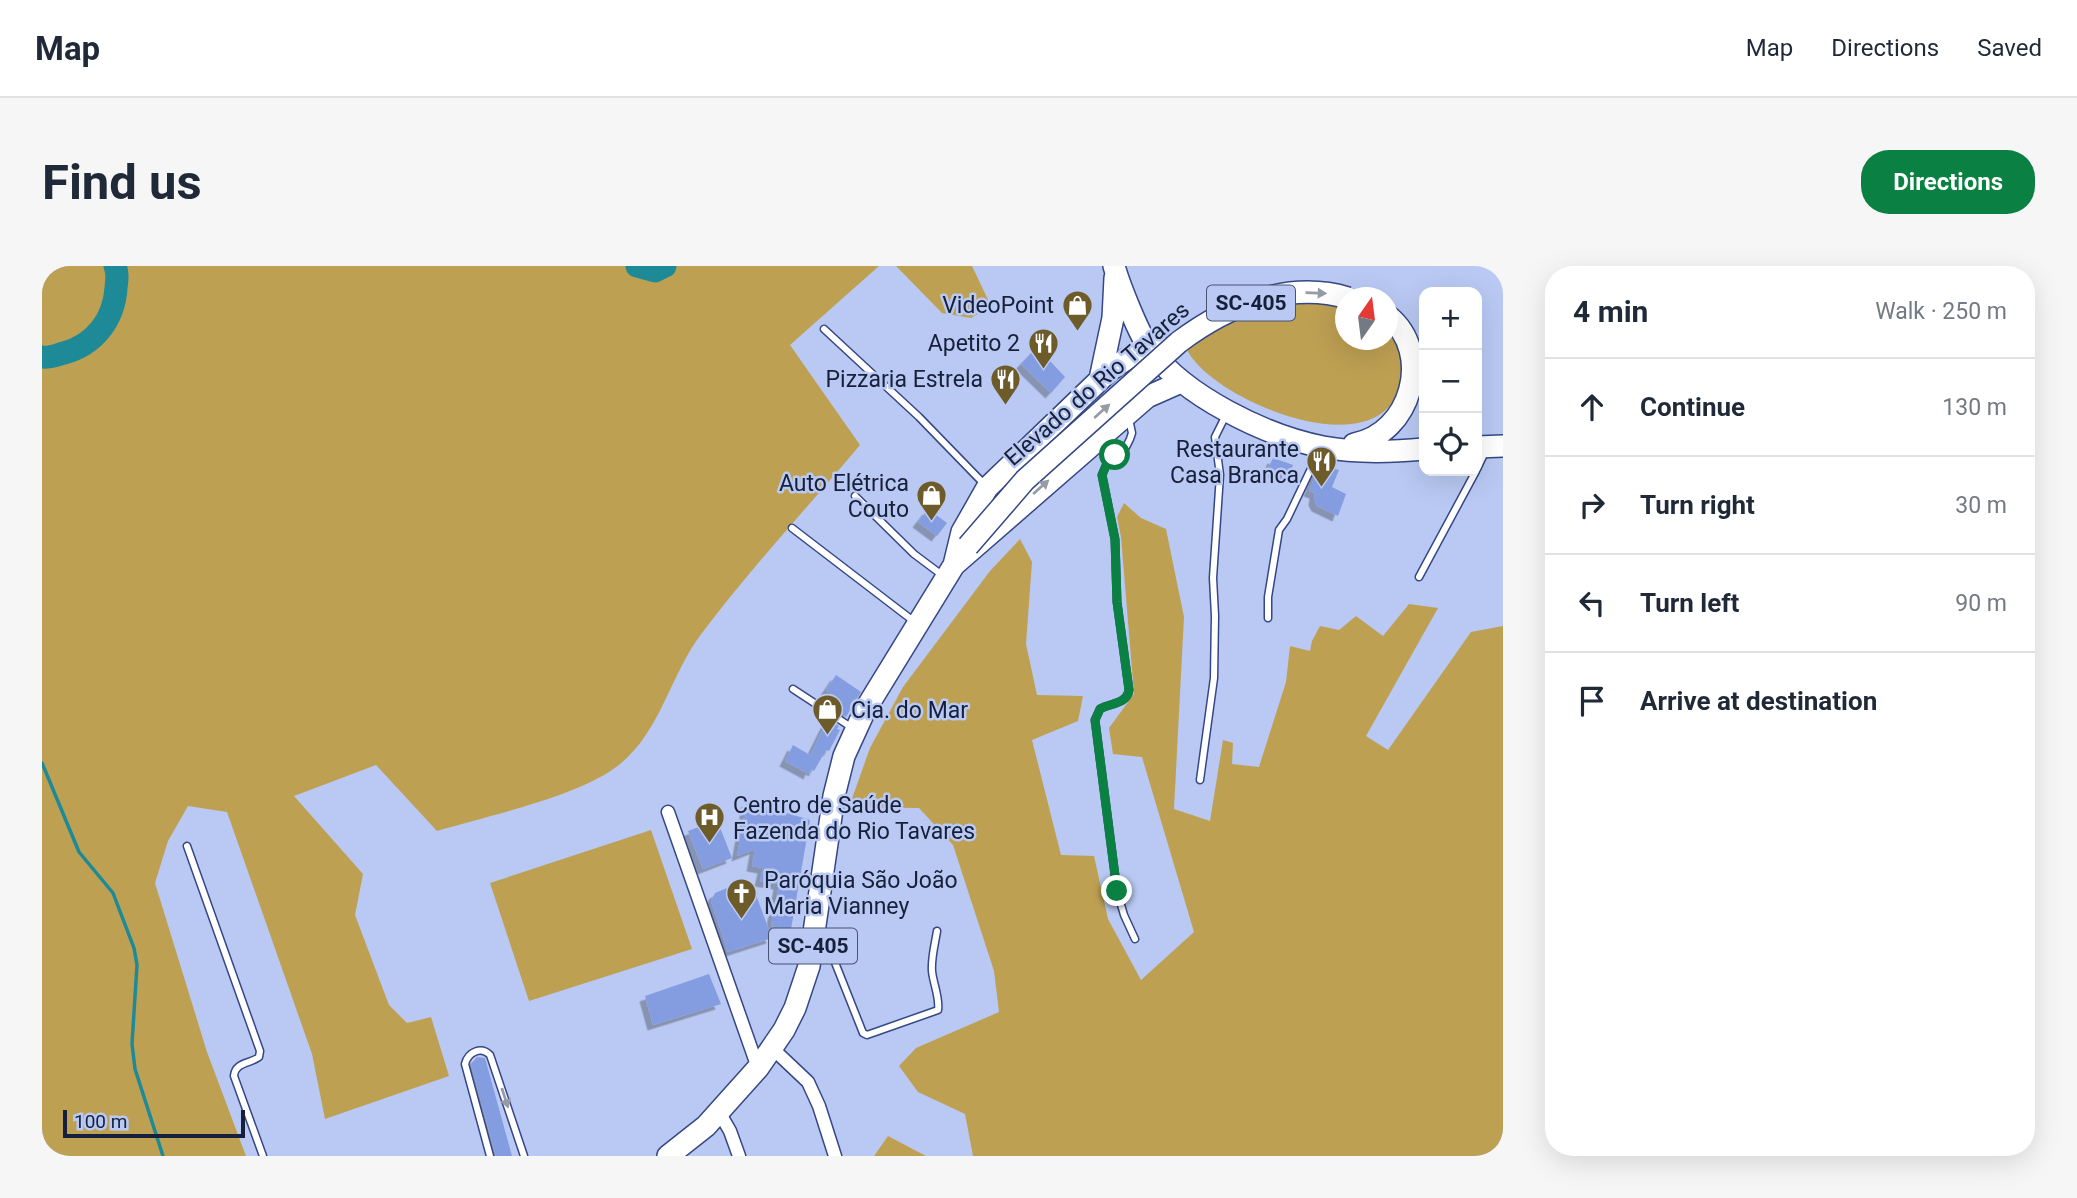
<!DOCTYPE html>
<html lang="en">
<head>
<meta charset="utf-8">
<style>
  :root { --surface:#fff; --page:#f6f6f7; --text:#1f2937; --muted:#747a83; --line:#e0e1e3; --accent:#0b8043 }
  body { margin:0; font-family:Roboto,sans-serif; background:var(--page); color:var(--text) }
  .controls { position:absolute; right:21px; top:21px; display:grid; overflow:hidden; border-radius:14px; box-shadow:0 7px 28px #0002 }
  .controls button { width:63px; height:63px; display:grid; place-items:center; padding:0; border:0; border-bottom:2px solid var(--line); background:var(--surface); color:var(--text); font:35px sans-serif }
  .compass { position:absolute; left:1293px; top:21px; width:63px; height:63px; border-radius:50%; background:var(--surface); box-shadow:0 7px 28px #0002; rotate:14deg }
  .scale { position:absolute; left:21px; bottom:18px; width:182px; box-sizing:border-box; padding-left:7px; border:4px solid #17203a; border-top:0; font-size:19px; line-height:24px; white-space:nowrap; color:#17203a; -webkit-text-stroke:5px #b9c9f3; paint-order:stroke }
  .stop { position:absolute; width:21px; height:21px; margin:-16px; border:5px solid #0b8043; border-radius:50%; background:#fff }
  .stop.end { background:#0b8043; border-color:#fff; box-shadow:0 2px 7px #0008 }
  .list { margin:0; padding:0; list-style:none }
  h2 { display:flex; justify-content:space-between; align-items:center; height:91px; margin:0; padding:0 28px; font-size:30px }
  h2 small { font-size:23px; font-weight:400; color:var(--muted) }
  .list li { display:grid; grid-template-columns:46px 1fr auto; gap:21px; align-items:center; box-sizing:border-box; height:98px; padding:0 28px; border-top:2px solid var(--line) }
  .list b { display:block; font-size:26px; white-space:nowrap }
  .list em { font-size:23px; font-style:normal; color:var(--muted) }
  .icon { flex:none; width:38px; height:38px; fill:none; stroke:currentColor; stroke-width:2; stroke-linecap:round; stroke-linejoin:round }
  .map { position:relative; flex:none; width:1461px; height:890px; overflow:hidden; border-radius:28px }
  header { display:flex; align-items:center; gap:42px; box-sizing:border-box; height:98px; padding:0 35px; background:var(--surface); border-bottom:2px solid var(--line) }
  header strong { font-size:33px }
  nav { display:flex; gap:38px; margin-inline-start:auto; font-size:24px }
  .intro { display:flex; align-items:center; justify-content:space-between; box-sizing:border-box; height:168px; padding:0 42px }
  h1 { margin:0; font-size:49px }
  .button { padding:18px 32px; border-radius:28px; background:var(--accent); color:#fff; font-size:24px; font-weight:700 }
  main { display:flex; gap:42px; padding:0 42px }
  aside { flex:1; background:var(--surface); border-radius:28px; box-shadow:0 7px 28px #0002 }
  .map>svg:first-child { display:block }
  .green { fill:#bea053 }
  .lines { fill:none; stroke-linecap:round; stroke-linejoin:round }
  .stream { stroke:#1e8a98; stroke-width:3.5 }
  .river { stroke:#1e8a98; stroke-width:23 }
  .building { fill:#849ce0; filter:url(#shadow) }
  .service-casing { stroke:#354784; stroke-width:9 }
  .minor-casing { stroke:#354784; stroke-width:15 }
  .primary-casing { stroke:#354784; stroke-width:24 }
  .service { stroke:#fff; stroke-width:6 }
  .minor { stroke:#fff; stroke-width:12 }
  .primary { stroke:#fff; stroke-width:21 }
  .primary-bridge-casing { stroke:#354784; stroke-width:24; stroke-linecap:butt }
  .primary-bridge { stroke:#fff; stroke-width:21 }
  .oneway { fill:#979ba6 }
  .route { stroke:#0b8043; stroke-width:9 }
  .labels { text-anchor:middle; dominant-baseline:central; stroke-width:5; stroke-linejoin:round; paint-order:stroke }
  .shield { fill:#b9c9f3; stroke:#485372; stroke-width:2 }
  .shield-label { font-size:21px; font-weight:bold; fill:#17203a }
  .poi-label { font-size:23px; fill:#17203a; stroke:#b9c9f3; text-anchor:end }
  .street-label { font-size:23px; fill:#17203a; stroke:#b9c9f3 }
</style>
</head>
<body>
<header>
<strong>Map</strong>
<nav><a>Map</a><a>Directions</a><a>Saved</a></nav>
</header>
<div class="intro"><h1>Find us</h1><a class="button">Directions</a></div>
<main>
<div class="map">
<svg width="1461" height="890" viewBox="0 0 1461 890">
  <defs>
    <filter id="shadow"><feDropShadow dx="-5.5" dy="5.5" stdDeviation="0" flood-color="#0004"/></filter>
  </defs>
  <rect width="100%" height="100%" fill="#b9c9f3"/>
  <path class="green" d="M0,0h837l-89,79 70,100c-52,62 -109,123 -158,188 -36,47 -42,110 -98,142 -46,26 -116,41 -167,56l-61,-66 -82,31 69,78 -8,41 34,90 18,18 24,-6 18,59 -124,43 -13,-65 -85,-242 -39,-6 -20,35 -13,42 52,169 39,104h-204z
    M854,0h76l19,40 -20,12 -29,-5z
    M1259,35l44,7 1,32h42v-8c11,13 15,28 13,44 -9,97 -186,28 -214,-26 39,-31 65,-40 114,-49z
    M1082,237l17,15 25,11 18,88 -10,192 36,12 13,-81 10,3 -1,21 27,3 27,-85 4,-36 20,5 2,-10 8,-15 19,4 17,-14 27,20 26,-32 29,4 -72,128 22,14 83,-118 32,-6v530h-530l-8,-42 -47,-22 -19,-26 17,-18 83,-36 -5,-41 -41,-126 -34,-37 -70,-1 21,-59 33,-61 87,-116 30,-32 12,23 -6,82 11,51 46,1 -5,25 -46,19 29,115 33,1 14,63 33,61 53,-48 -52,-175 -29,-3 -4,-26 25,-34 -13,-157 -4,-20z
    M609,564l41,119 -163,52 -39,-118z
    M846,870l38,20h-52z"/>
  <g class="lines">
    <path class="stream" d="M0,497l37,89 34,41 21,55 3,17 -5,79 3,25 28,87"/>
    <path class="river" d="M595,0l18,5 10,-5
      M0,91c8,1 14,-2 22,-4 30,-8 50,-33 52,-65 1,-8 2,-15 -1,-22"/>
  </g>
  <path class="building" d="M995,81l28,30 -14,16 -30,-29z
    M1231,192l20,7 -5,13 -21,-7z
    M1278,198l19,6 -7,17 14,7 -8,22 -21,-10 -3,-6 1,-7 -6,-2z
    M886,243l19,14 -10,13 -19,-14z
    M794,409l25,17 -15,25 -9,-6 6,-9 -17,-12z
    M788,454l9,6 -2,3 3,1 -11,21 -3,-1 -12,21 -3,-2 -2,5 -24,-13 8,-16 17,10 16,-32z
    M705,535l63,19 -19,109 -20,-3 8,-42 -19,-3 3,-13 -11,-2 3,-17 -18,7z
    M675,554l15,38 -29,11 -15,-38z
    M695,618l5,5 11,-2 19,51 -44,14 -17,-51 4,-8z
    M667,708l12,30 -68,21 -8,-29z
    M435,791l8,1 27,98h-16l-25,-92z"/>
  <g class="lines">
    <defs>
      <path id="service" d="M782,63l95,88 67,69
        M1087,153l3,14 -2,6 -4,8 -18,14 -6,14 13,64 2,63 12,88c-2,14 -18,13 -29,19l-5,11 22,171 7,24 11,24
        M1435,203l8,-17
        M813,230l59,58 28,21
        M750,262l124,95
        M1377,311l57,-106
        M1226,352v-21l11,-67 8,-11 32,-67
        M751,423l61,40
        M1158,514l14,-102 1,-62 -2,-38 7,-103 -5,-38 11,-22
        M145,580l73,205 -1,6c-9,7 -24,5 -25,19l29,80
        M776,673l16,21 29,73 4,2 71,-25c2,-12 -5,-27 -6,-39 -1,-13 3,-27 5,-40
        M448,890l-25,-92c3,-12 16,-18 25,-9l34,101"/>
      <path id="minor" d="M626,546l90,256
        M730,782l36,34 11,24 16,50
        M677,846l11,19 9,25"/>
      <path id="primary" d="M1072,0c5,18 25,69 36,83 34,47 116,87 173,98 32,6 69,5 101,2
        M1058,113l13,-61 2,-40
        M1312,178c57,-10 80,-91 34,-128
        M1435,181l26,-1
        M912,299l8,-33 25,-44 123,-118 30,-20 21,-3
        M626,890l38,-30 52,-58 26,-38 11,-22 14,-42 25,-170 10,-40 21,-46 89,-145 193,-168 34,-15"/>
    </defs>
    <use href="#service" class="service-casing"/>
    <use href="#minor" class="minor-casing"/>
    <use href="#primary" class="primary-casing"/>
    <use href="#service" class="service"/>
    <use href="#minor" class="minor"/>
    <use href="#primary" class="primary"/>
    <defs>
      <path id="primary-bridge" d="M926,280l57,-66 154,-138c48,-36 109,-62 169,-44"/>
    </defs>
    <use href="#primary-bridge" class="primary-bridge-casing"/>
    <use href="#primary-bridge" class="primary-bridge"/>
  </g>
  <defs><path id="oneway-solid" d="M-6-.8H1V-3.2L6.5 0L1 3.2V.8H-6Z" transform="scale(1.75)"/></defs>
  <g class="oneway">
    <use href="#oneway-solid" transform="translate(1274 27) rotate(2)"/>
    <use href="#oneway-solid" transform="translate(1060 145) rotate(-42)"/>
    <use href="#oneway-solid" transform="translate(999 221) rotate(-42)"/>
    <use href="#oneway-solid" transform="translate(463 832) rotate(72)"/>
  </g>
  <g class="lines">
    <path class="route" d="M1073,189l-7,6 -6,14 13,65 2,62 12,88c-2,14 -18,13 -29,19l-5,11 22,171"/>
  </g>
  <defs>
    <symbol id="shop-pin" viewBox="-11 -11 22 30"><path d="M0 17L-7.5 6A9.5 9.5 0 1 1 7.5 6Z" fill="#6d5b29" stroke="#b9c9f3"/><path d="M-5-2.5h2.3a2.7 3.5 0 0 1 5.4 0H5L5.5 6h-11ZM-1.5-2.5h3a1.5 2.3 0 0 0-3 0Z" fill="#fff"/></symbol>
    <symbol id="restaurant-pin" viewBox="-11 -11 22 30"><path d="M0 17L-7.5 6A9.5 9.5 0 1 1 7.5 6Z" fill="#6d5b29" stroke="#b9c9f3"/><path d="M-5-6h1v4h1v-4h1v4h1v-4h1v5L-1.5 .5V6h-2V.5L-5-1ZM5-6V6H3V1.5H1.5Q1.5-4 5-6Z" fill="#fff"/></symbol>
    <symbol id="hospital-pin" viewBox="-11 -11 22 30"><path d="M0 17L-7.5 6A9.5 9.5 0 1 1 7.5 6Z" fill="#6d5b29" stroke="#b9c9f3"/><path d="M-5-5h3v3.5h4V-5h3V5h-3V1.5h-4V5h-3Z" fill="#fff"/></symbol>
    <symbol id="church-pin" viewBox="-11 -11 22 30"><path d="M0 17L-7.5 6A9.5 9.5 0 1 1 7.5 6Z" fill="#6d5b29" stroke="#b9c9f3"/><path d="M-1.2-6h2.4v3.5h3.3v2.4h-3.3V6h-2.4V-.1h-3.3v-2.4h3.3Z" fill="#fff"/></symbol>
  </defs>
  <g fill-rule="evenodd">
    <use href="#shop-pin" x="1018" y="22" width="35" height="47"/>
    <use href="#restaurant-pin" x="984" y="60" width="35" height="47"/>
    <use href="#restaurant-pin" x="946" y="96" width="35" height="47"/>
    <use href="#restaurant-pin" x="1262" y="178" width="35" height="47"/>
    <use href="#shop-pin" x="872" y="212" width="35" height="47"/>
    <use href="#shop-pin" x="768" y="426" width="35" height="47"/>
    <use href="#hospital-pin" x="650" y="534" width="35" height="47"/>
    <use href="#church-pin" x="682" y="610" width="35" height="47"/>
  </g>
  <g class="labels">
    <g class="shield">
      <rect x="1165" y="19.5" width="88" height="35" rx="5"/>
      <rect x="727" y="662.5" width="88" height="35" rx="5"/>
    </g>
    <g class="shield-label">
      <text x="1209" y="37">SC-405</text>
      <text x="771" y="680">SC-405</text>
    </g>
    <g class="poi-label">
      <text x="1012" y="39">VideoPoint</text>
      <text x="978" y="77">Apetito 2</text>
      <text x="941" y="113">Pizzaria Estrela</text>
      <text x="1257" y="183">Restaurante<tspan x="1257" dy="26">Casa Branca</tspan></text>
      <text x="867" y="217">Auto Elétrica<tspan x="867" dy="26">Couto</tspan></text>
      <text x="809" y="444" text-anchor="start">Cia. do Mar</text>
      <text x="691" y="539" text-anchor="start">Centro de Saúde<tspan x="691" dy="26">Fazenda do Rio Tavares</tspan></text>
      <text x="722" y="614" text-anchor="start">Paróquia São João<tspan x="722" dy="26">Maria Vianney</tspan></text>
    </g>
    <g class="street-label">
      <text transform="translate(1055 118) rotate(-41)">Elevado do Rio Tavares</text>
    </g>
  </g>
</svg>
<div class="controls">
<button>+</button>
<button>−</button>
<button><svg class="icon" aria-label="locate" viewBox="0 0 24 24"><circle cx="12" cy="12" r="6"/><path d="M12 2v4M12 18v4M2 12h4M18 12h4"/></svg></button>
</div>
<svg class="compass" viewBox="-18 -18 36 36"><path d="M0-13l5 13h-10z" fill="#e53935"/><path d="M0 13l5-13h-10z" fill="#747a83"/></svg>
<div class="scale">100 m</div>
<div class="stop" style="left:1073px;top:189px"></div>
<div class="stop end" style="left:1075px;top:625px"></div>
</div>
<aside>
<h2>4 min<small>Walk · 250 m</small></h2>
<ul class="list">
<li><svg class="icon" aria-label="ahead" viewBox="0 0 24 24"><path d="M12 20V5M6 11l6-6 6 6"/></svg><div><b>Continue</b></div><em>130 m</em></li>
<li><svg class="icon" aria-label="right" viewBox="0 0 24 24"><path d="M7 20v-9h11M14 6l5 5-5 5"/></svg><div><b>Turn right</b></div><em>30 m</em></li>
<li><svg class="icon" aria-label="left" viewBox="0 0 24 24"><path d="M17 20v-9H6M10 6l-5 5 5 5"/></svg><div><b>Turn left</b></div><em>90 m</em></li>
<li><svg class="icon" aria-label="arrive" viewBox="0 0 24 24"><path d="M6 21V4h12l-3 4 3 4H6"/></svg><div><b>Arrive at destination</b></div></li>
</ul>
</aside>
</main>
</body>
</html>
